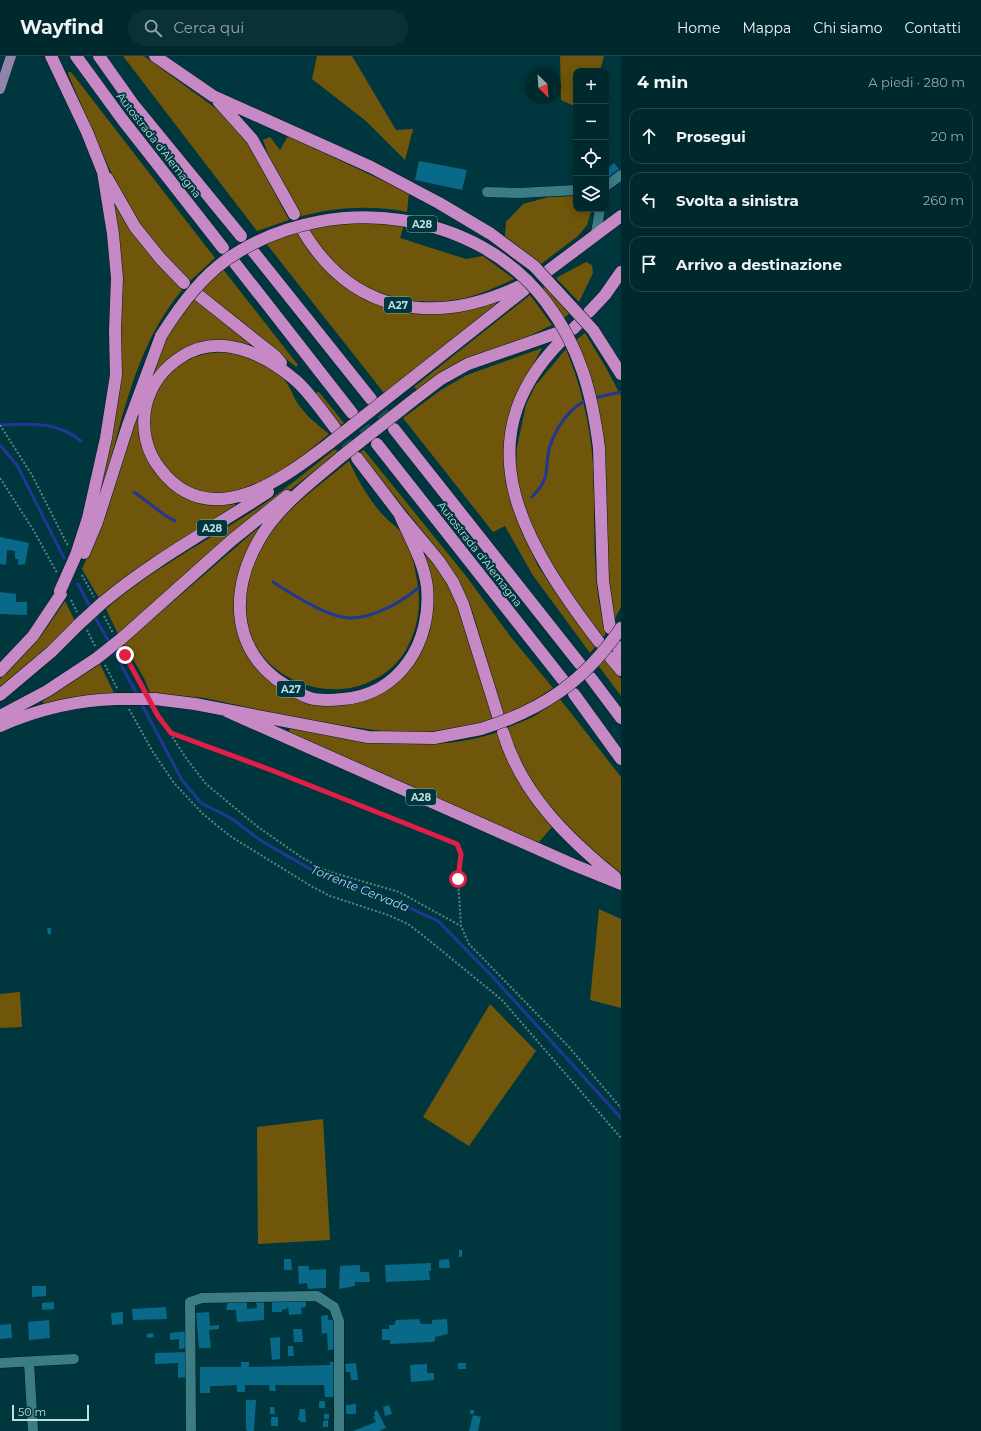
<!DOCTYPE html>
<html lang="it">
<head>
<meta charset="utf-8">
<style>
  :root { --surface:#00292e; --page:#0a3136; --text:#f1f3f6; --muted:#95a6aa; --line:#22454a }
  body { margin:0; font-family:Montserrat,sans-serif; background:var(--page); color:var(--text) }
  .controls { position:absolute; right:12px; top:12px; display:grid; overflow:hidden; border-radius:8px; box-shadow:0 2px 10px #0003 }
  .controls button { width:36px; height:36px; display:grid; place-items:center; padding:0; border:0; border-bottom:1px solid var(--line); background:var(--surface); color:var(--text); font:20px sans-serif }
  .compass { position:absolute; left:525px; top:12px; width:36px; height:36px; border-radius:50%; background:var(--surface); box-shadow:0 2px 10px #0003; rotate:155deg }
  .scale { position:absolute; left:12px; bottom:10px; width:77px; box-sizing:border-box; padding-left:4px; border:2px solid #bfdee2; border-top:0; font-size:11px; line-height:14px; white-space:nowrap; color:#bfdee2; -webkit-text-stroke:3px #00373e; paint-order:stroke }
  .stop { position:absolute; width:12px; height:12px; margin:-9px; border:3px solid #e11d48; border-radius:50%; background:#fff }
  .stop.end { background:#e11d48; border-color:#fff; box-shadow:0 1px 4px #0008 }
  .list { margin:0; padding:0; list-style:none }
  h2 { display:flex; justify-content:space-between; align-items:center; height:52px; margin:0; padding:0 16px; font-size:17px }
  h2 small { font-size:13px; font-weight:400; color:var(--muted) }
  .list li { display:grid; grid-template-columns:26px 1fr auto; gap:12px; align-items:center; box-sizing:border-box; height:56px; margin:0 8px 8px; padding:0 8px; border:1px solid var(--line); border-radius:12px }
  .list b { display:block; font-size:15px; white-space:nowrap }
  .list em { font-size:13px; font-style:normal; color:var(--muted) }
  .icon { flex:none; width:22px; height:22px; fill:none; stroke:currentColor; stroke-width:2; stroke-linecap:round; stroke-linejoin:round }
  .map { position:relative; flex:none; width:621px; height:1375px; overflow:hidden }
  header { display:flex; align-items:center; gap:24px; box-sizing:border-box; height:56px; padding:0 20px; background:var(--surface); border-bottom:1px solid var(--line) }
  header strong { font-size:19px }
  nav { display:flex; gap:22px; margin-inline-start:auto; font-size:14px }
  .search { width:280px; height:36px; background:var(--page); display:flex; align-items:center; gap:10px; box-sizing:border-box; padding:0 14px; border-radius:22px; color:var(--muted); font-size:15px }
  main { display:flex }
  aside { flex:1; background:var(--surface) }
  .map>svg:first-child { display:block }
  .green { fill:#6f560b }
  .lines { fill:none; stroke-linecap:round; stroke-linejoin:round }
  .stream { stroke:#203893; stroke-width:3 }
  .building { fill:#096988 }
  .highway-tunnel { stroke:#1d5057; stroke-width:12; stroke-dasharray:12 6; stroke-linecap:butt }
  .minor-casing { stroke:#001d21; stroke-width:11 }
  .major-casing { stroke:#001d21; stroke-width:11 }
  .highway-casing { stroke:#001d21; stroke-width:13 }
  .path { stroke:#588489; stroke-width:2; stroke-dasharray:2 2; stroke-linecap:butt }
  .minor { stroke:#3c7c85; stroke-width:10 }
  .major { stroke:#8f84ab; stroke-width:10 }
  .highway { stroke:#c789c5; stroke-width:12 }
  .highway-bridge-casing { stroke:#001d21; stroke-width:13; stroke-linecap:butt }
  .highway-bridge { stroke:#c789c5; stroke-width:12 }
  .route { stroke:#e11d48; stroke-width:5 }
  .labels { text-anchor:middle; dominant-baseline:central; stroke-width:4; stroke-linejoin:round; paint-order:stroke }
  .shield { fill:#00373e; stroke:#86acb1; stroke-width:1 }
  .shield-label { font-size:10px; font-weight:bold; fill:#bfdee2 }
  .street-label { font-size:11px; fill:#bfdee2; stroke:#00373e }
  .water-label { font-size:12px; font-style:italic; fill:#b6cafc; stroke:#00373e }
</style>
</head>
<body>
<header>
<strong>Wayfind</strong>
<div class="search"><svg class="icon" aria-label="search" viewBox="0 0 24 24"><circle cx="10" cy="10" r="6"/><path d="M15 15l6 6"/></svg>Cerca qui</div>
<nav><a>Home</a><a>Mappa</a><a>Chi siamo</a><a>Contatti</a></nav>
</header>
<main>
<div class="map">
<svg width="621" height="1375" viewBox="0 0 621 1375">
  <rect width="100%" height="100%" fill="#00373e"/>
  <path class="green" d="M123,0h21l81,59 25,31 39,74 -32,11z
    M317,0h35l44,74 17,-1 -8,31 -39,-39 -54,-42z
    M560,0h44l-4,15h-24v36l-15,-7z
    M69,16h2l144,186 -26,24c-16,-16 -33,-35 -46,-53 -32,-48 -52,-103 -75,-155z
    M288,80l121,57 -2,19c-35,-7 -73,-5 -108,5l-28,-55 -8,-22 7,-3 10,13z
    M576,140v13h16l-5,16 -9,11 -37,28 -36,-28 1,-14 17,-18 26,-7z
    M112,142l43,64 27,28c-47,56 -61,132 -79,201l-5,2 13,-76z
    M340,165l64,4 -4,13 66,21 17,-3 31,23c-15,7 -32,15 -48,19 -44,10 -97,0 -130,-33 -12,-11 -21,-26 -31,-38z
    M295,174l15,23 28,29 23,14 29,12 106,-9 4,6 -116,88 -119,-151z
    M586,206l6,3 1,8 -14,29 -23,-24z
    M222,212l76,97 -2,2 -97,-78z
    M545,230l25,27 -6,5 -21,-30z
    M530,239l22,30 -25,12 -49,17 -61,36 -3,-3z
    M191,241l59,46 -2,2 -23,-4 -24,3 -56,50 5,70 5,9 28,23 24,8h28l1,2 -137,92 -17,-29 24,-54 30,-101 28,-76z
    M585,277l20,33 16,30v211l-7,13 -6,-24 -11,-194 -6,-24 -15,-38z
    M542,292l-25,47 -6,20 -5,58 3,23 12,35 17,35 26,39 32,41 -6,7 -58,-79 -27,-48 -12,6 -90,-114 38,-28 26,-15z
    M566,293c15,37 24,75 27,115 3,56 -3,114 13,169l-4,6 -54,-77 -28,-63 -4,-34 1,-18 9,-42 9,-19z
    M221,296c23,2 54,12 67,33 5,8 7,17 14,24 7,10 18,17 27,25 -15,12 -31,27 -48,38 -8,5 -18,8 -27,13 -6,2 -11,6 -17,7 -36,10 -76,-14 -86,-50 -7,-27 4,-60 27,-77 13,-9 28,-12 43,-13z
    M317,336h2l25,31 -3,2 -24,-30z
    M335,393l3,3 -71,56 -149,126 -12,-25c41,-36 90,-62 136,-91 33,-20 63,-45 93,-69z
    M364,394l102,126 44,60 43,52 -23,15 -27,13 -30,-103 -15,-33 -31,-43 -67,-85z
    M349,405c5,10 10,21 16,30 6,9 12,18 19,25 5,6 11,9 16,15 8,12 14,29 16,44 6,27 3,51 -10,75 -9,15 -21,25 -37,32 -50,23 -121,-11 -124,-70 -2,-29 10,-57 27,-81 21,-28 52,-49 77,-70z
    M258,472h2l-23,95 49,67 68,10 57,-37c8,-32 28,-75 13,-106l3,-4 12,16 19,34 35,117 -26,6 -52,8 -26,-2 -79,-11 -105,-23 -55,-5 -6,-15 -20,-34z
    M65,545l10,20 -12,12 -63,57v-11l41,-43z
    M605,601l16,22v17l-23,-31z
    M100,608l14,29 -17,2 -53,11 -1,-5z
    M560,643l61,78v96c-57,-42 -88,-78 -114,-145l26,-11z
    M290,671c68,11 141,29 208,5l25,56 29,39 -13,15 -4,-1 -246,-109z
    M599,853l22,10v89l-31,-8z
    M20,936l2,35 -22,1v-34z
    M490,948l46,47 -67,95 -46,-29z
    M323,1063l7,121 -72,4 -1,-117z"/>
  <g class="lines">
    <path class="stream" d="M594,342l27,-6
      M0,369c30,-1 57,-4 81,16
      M0,389l17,20 47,93
      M134,436l32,24 9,5
      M532,441c21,-22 11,-27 18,-51 6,-18 20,-40 38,-46
      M273,526c19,12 57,37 79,36 23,-1 50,-16 66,-30
      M78,528l11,21
      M96,563l12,21
      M115,598l23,42
      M141,647l41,77 19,23 30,15 29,22 62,36 68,23 48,22 52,53 131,144"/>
  </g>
  <path class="building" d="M419,105l48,9 -5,20 -47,-10z
    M614,107l5,6 -13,10v-9z
    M0,481l29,6 -4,21 -7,1v-6h-3v-8l-8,-1 -1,15 -6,-1z
    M0,536l16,2v8h11v13l-27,-1z
    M47,872h4v6h-3z
    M459,1194h3v7h-3z
    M284,1203h7l1,11h-8z
    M449,1203l1,9h-11v-8z
    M431,1207v8h-2l1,9 -44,2 -1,-17z
    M360,1209v7h9l1,10h-15v4l-16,3 1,-23z
    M298,1210h11v4l17,-1v19l-18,1 -1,-6 -8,1z
    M32,1230h14v10l-14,1z
    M272,1244l34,1v6l-5,1 1,6 -13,1 -1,-9 -1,3 -5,1v2h-10z
    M54,1246v7l-12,1v-7z
    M228,1246h19v7l10,-1 -1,-6h8v18l-27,2 -1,-12h-10z
    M166,1251l1,12 -34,1 -1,-11z
    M123,1256v12l-11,1 -1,-12z
    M209,1256l1,14 9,-1v4l-10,1 2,18h-12l-3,-35z
    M328,1259v5h7l2,29 -9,1 -1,-17 -5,1 -1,-18z
    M419,1263l2,5h11v-4l15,-1 1,15 -13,3v4l-4,1 -41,2v-4h-8v-11h7v-4h5l2,-5z
    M49,1264l1,18 -21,2 -1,-18z
    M11,1268l1,14 -12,1v-14z
    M293,1273h9l1,13h-9z
    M188,1275l1,17 -10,1v-10l-9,1v-7z
    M153,1277l1,4 -7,1v-4z
    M280,1281v22l-8,1 -2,-22z
    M288,1290h5l1,10h-6z
    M186,1296l2,25 -10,1v-15l-23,1v-11z
    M241,1306h8v5l81,-2v-3h8v35h-13l-1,-12h-49l1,6h-6l-1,-6h-24v7h-8v-7l-20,1h-7v7h-10v-26h41z
    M356,1307l2,17h-7l-1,-8h-4l-1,-8z
    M458,1307h8v6h-8z
    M427,1308v9h7v7l-23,2 -1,-17z
    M246,1344h10l-2,31h-7l-1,-2z
    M319,1345h6v7h-6z
    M356,1348v10h-10v-9z
    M389,1349l3,9 -7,2 -2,-9z
    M270,1351h4l1,7h-5z
    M300,1353h5l1,13h-6v-2h-2z
    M377,1354l9,18 -7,3h-26l23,-9 -3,-5 2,-1 -1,-4z
    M470,1354h4v4h-4z
    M324,1358h5v5h-5z
    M473,1359l8,2 -3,14h-9z
    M271,1361h7v9h-7z
    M328,1364v7h-5v-6z"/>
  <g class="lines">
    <path class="highway-tunnel" d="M371,343l23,29
      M353,357l23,30
      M335,372l22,29"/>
    <defs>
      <path id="minor" d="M606,130l15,-11
        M487,136l32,1 57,-3
        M596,177l4,-24
        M29,1306l4,69
        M0,1307l74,-4
        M191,1375l-1,-129 12,-4 115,-2 17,11 5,14v110"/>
      <path id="major" d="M0,33l11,-33"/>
      <path id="highway" d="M51,0l36,76 16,40 10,62 4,44 -2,53 1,44 -10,63 -18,80 -12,37
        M76,0l46,63 101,129
        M99,0l34,48 108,132
        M155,0l58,40 158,71
        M218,45l34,38 42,75
        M107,122l28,49 25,31 24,25
        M302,173c50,86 133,97 218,57
        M252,194l119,149
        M234,206l118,151
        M549,214l72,-54
        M197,238l78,62 6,7
        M589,256l16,-17 16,-23
        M573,273l5,-5
        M561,285c-102,103 -33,207 38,301
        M405,328l119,-94
        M416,342l25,-19 27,-15 89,-31
        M394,373l186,235
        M330,387c-46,35 -119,91 -169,27 -15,-18 -20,-42 -15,-65 5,-20 18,-37 35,-48 38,-25 82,-4 113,22 14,11 30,35 41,49
        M377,388l186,236
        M599,392l4,133 7,47
        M341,401c-29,25 -63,49 -82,83 -27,47 -29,103 17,139 10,7 22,15 34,19 10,3 23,2 33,1 58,-5 89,-58 84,-112 -3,-26 -18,-50 -28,-74
        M357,402l42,55 40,48 14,21 10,22 35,112
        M84,497l13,-31 31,-97 33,-89
        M102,547c51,-43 110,-74 166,-111
        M121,583l111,-99 55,-44
        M617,590l4,8
        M610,601l11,13
        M0,615l33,-35 28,-42
        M591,622l30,40
        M574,638l47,65
        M0,639l51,-43 27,-27
        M155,643l40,5 173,33 66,1 47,-9
        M222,653l352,156 47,19
        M0,660l47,-25 50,-33
        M0,670c36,-16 77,-26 117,-27
        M503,676c18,61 64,106 112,145"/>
    </defs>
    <use href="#minor" class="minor-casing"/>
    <use href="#major" class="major-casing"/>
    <use href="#highway" class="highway-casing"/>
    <path class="path" d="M0,369l32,50 36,71
      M0,422l34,53 23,42
      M82,519l12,22
      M71,544l6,12
      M104,560l9,17
      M87,574l8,16
      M122,595l21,38
      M105,609l12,23
      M129,653l24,43 21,31 29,31 27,22 81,50 19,10 58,19 20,9 17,13 77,63 119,138
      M155,654l31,48 20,26 52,43 43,30 26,14 72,21 62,34
      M171,677l31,13 69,24 186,75 4,9 -3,25 3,47 8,18 100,103 52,61"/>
    <use href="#minor" class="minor"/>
    <use href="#major" class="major"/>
    <use href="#highway" class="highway"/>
    <defs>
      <path id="highway-bridge" d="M371,111l68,36 52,31 43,32 59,64 28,44
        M161,280c20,-32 45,-66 79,-85 96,-58 236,-41 306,51 34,45 46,91 53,146
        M330,387l75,-59
        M341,401l75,-59
        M60,535l16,-36
        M78,569l24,-22
        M97,602l24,-19
        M117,643h38
        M481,673c61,-19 103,-47 140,-101"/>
    </defs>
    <use href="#highway-bridge" class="highway-bridge-casing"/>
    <use href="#highway-bridge" class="highway-bridge"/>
  </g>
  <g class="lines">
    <path class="route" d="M125,599l33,61 13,17 100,37 186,74 4,10 -3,25"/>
  </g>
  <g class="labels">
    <g class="shield">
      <rect x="407" y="160" width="30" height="16" rx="3"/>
      <rect x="384" y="241" width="28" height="16" rx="3"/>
      <rect x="197" y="464" width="30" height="16" rx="3"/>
      <rect x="277" y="625" width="28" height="16" rx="3"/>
      <rect x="406" y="733" width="30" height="16" rx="3"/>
    </g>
    <g class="shield-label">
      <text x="422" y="168">A28</text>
      <text x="398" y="249">A27</text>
      <text x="212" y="472">A28</text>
      <text x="291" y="633">A27</text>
      <text x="421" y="741">A28</text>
    </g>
    <g class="street-label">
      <text transform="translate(159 89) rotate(52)">Autostrada d'Alemagna</text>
      <text transform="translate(480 498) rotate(52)">Autostrada d'Alemagna</text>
    </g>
    <g class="water-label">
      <text transform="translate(360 832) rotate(22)">Torrente Cervada</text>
    </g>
  </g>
</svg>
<div class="controls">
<button>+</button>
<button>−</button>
<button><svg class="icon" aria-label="locate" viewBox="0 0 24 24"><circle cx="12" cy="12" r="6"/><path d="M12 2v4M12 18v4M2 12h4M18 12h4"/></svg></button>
<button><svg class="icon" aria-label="layers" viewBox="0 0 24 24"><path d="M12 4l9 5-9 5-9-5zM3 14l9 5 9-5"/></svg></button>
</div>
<svg class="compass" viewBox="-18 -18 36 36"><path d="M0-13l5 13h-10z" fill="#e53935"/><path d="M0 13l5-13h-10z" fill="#95a6aa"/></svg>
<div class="scale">50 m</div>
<div class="stop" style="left:458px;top:823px"></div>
<div class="stop end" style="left:125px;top:599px"></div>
</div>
<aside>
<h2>4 min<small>A piedi · 280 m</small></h2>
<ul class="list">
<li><svg class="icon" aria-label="ahead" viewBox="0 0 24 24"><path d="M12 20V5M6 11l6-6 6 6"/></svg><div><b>Prosegui</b></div><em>20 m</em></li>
<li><svg class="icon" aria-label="left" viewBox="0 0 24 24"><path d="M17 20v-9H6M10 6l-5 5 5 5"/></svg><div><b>Svolta a sinistra</b></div><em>260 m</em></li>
<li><svg class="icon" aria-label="arrive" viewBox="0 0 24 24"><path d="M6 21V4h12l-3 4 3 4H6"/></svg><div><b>Arrivo a destinazione</b></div></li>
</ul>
</aside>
</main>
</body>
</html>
